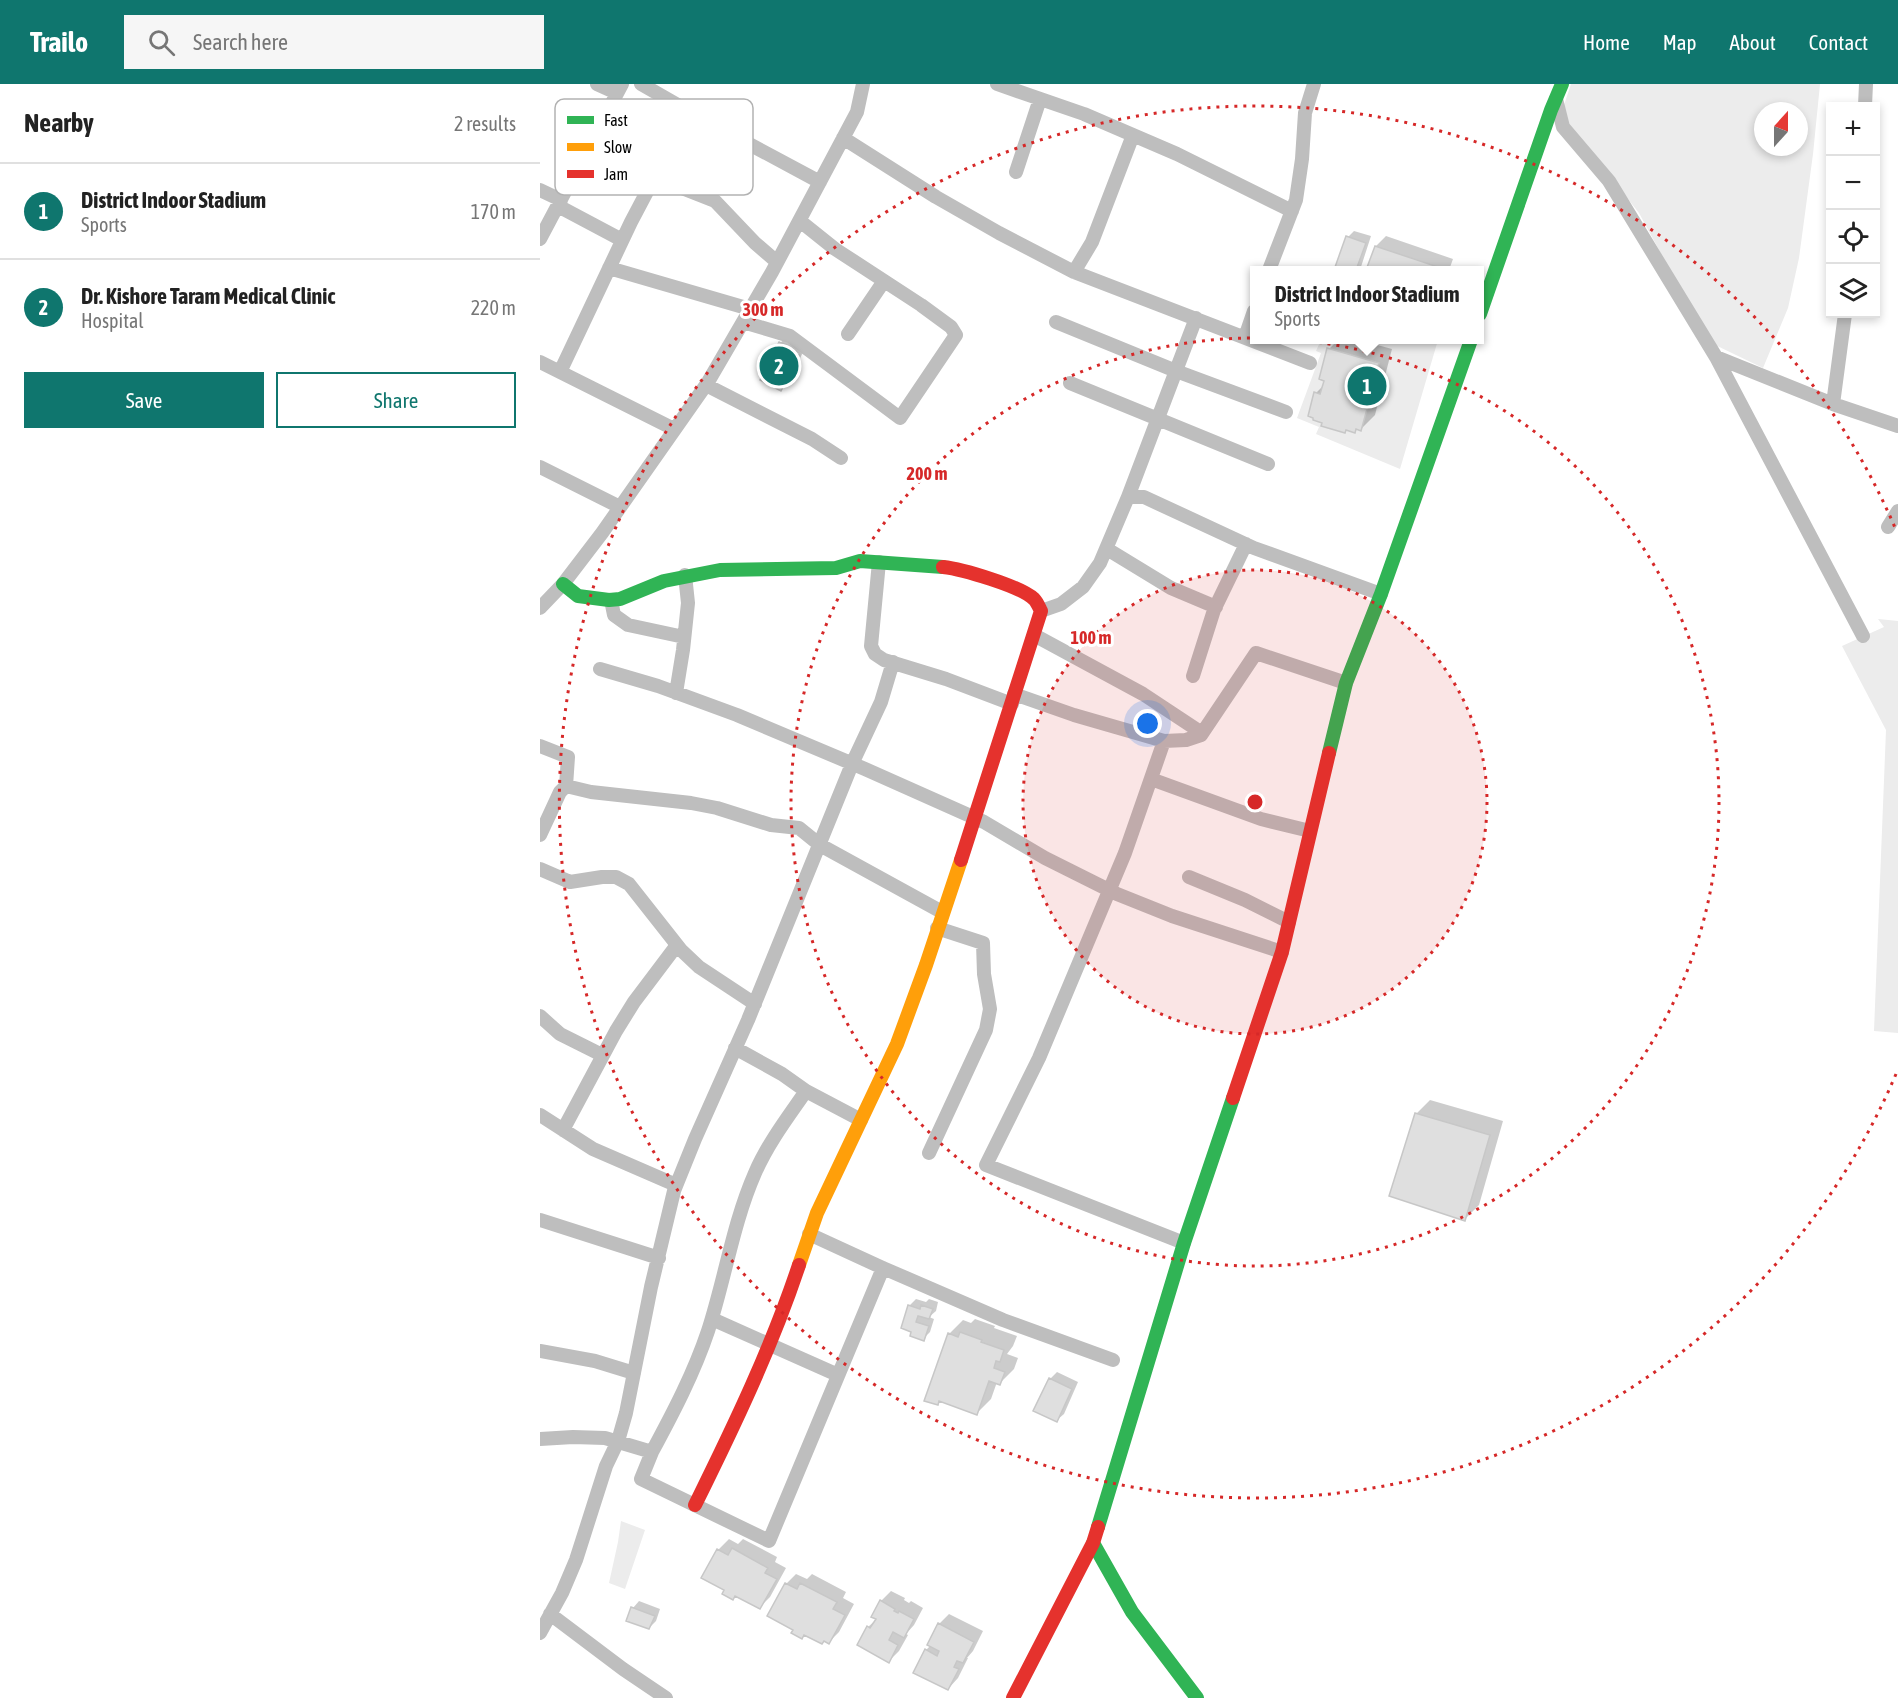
<!DOCTYPE html>
<html lang="en">
<head>
<meta charset="utf-8">
<style>
  :root { --surface:#fff; --page:#f6f6f6; --text:#222; --muted:#767676; --line:#e0e0e0; --accent:#0f766e }
  body { margin:0; font-family:"Asap Condensed",sans-serif; background:var(--page); color:var(--text) }
  .controls { position:absolute; right:18px; top:18px; display:grid; overflow:hidden; border-radius:0px; box-shadow:0 3px 9px #0003 }
  .controls button { width:54px; height:54px; display:grid; place-items:center; padding:0; border:0; border-bottom:2px solid var(--line); background:var(--surface); color:var(--text); font:30px sans-serif }
  .compass { position:absolute; left:1214px; top:18px; width:54px; height:54px; border-radius:50%; background:var(--surface); box-shadow:0 3px 9px #0003; rotate:21deg }
  .you { position:absolute; left:608px; top:640px; width:21px; height:21px; margin:-15px; border:4px solid #fff; border-radius:50%; background:#1a73e8; box-shadow:0 0 0 9px #1a73e833 }
  .badge { display:grid; place-items:center; width:39px; height:39px; border-radius:50%; background:var(--accent); color:#fff; font-size:20px; font-weight:700 }
  .pin { position:absolute; translate:-50% -50%; border:3px solid #fff; box-shadow:0 2px 6px #0006 }
  .popup { position:absolute; left:710px; top:182px; width:234px; height:78px; box-sizing:border-box; display:grid; place-content:center; border-radius:0px; background:var(--surface); filter:drop-shadow(0 2px 4px #0005); font-size:20px; white-space:nowrap; color:var(--muted) }
  .popup b { font-size:22px; color:var(--text) }
  .popup::after { content:''; position:absolute; left:50%; top:100%; margin-left:-12px; border:12px solid transparent; border-top-color:var(--surface) }
  .list { margin:0; padding:0; list-style:none }
  h2 { display:flex; justify-content:space-between; align-items:center; height:78px; margin:0; padding:0 24px; font-size:26px }
  h2 small { font-size:20px; font-weight:400; color:var(--muted) }
  .list li { display:grid; grid-template-columns:39px 1fr auto; gap:18px; align-items:center; box-sizing:border-box; height:96px; padding:0 24px; border-top:2px solid var(--line) }
  .list b { display:block; font-size:22px; white-space:nowrap }
  .list p { margin:0; font-size:20px; white-space:nowrap; color:var(--muted) }
  .list em { font-size:20px; font-style:normal; color:var(--muted) }
  .actions { display:flex; gap:12px; padding:18px 24px }
  .actions a { flex:1; padding:14px 0; border:2px solid var(--accent); border-radius:0px; text-align:center; font-size:21px; color:var(--accent) }
  .actions .main { background:var(--accent); color:#fff }
  .icon { flex:none; width:33px; height:33px; fill:none; stroke:currentColor; stroke-width:2; stroke-linecap:round; stroke-linejoin:round }
  .map { position:relative; flex:none; width:1358px; height:1614px; overflow:hidden }
  header { display:flex; align-items:center; gap:36px; box-sizing:border-box; height:84px; padding:0 30px; background:var(--accent); color:#fff }
  header strong { font-size:28px }
  nav { display:flex; gap:33px; margin-inline-start:auto; font-size:21px }
  .search { width:420px; height:54px; background:var(--page); display:flex; align-items:center; gap:15px; box-sizing:border-box; padding:0 21px; border-radius:0px; color:var(--muted); font-size:22px }
  main { display:flex }
  aside { flex:1; background:var(--surface) }
  .map>svg:first-child { display:block }
  .green { fill:#ececec; fill-rule:evenodd }
  .shadow { fill:#0003 }
  .building { fill:#dfdfdf; stroke:#c7c7c7; stroke-width:1.5 }
  .lines { fill:none; stroke-linecap:round; stroke-linejoin:round }
  .street { stroke:#bebebe; stroke-width:14 }
  .fast { stroke:#30b455; stroke-width:14 }
  .slow { stroke:#ff9f0a; stroke-width:14 }
  .jam { stroke:#e5322d; stroke-width:14 }
  .ring { fill:none; stroke:#d62828; stroke-width:3; stroke-dasharray:3 6 }
  .key { fill:#fff; stroke:#b2b2b2; stroke-width:1.5 }
  .key-label { font-size:16px; fill:#000 }
  .centre { fill:#d62828; stroke:#fff; stroke-width:3 }
  .ring-label { font-size:18px; text-anchor:middle; font-weight:bold; fill:#d62828; stroke:#fff; stroke-width:6; stroke-linejoin:round; paint-order:stroke }
</style>
</head>
<body>
<header>
<strong>Trailo</strong>
<div class="search"><svg class="icon" aria-label="search" viewBox="0 0 24 24"><circle cx="10" cy="10" r="6"/><path d="M15 15l6 6"/></svg>Search here</div>
<nav><a>Home</a><a>Map</a><a>About</a><a>Contact</a></nav>
</header>
<main>
<aside>
<h2>Nearby<small>2 results</small></h2>
<ul class="list">
<li><span class="badge">1</span><div><b>District Indoor Stadium</b><p>Sports</p></div><em>170 m</em></li>
<li><span class="badge">2</span><div><b>Dr. Kishore Taram Medical Clinic</b><p>Hospital</p></div><em>220 m</em></li>
</ul>
<div class="actions"><a class="main">Save</a><a>Share</a></div>
</aside>
<div class="map">
<svg width="1358" height="1614" viewBox="0 0 1358 1614">
  <rect width="100%" height="100%" fill="#fff"/>
  <path class="green" d="M1031,0h249l-7,70 -14,104 -11,50 -25,60 -54,-26 -70,-129 -48,-61 -24,-26 -3,-21zM1223,27h36v36h-36z
    M781,256h117l-38,129 -84,-35 3,-7 -22,-9 24,-65 -5,-2z
    M1338,535l20,2v412l-24,-2 12,-301 -44,-84 42,-19z
    M81,1437l24,9 -20,59 -16,-6 9,-41z"/>
  <path class="shadow" d="M814,147l17,5 -11,34h-24l12,-33z
    M846,152l67,23 -4,11h-81l8,-24z
    M247,253l19,9 -18,37 -7,6 -1,-46z
    M798,256h21l33,9 -7,27 -4,4 -5,15h4l-5,20 -14,14 -3,-1 -3,3 -7,-2 -3,3 -29,-39 8,-8 5,-36z
    M890,1016l73,21 -24,84 -14,14 -49,-105z
    M376,1215l10,3 3,-3 9,3 -2,9 -7,6 5,2 -4,13 -7,7 -12,-4 -2,-29z
    M435,1235l20,7 -1,2 23,8 -4,10 -6,8 11,4 -4,11 -14,14 -3,-1 -6,17 -14,14 -36,-13 -4,4 12,-70 14,-14 8,3z
    M517,1288l21,10 -14,32 -7,6 -7,-41z
    M189,1455l9,5 5,-5 34,18 -2,5 11,6 -16,29 -10,10 -23,-13 -4,4 -7,-8 -23,-13 15,-27z
    M256,1490l11,5 5,-5 34,18 -3,6 11,6 -15,28 -10,10 -34,-13 -9,-45z
    M351,1507l14,7 -1,2 5,3 2,-2 12,7 -9,17 -8,9 2,1 -9,16 -10,10 -21,-34 10,-9 3,-17z
    M99,1517l21,8 -4,12 -7,7 -16,-20z
    M409,1530l34,17 -10,20 -6,7h1l-10,20 -10,11 -22,-39 5,-5 8,-21z"/>
  <path class="building" d="M806,152l20,7 -10,27h-22z
    M835,162l69,23v1h-78z
    M239,258l21,11 -19,38 -21,-11z
    M787,264l52,15 -8,28h-3l-5,17 4,1 -6,22 -5,-2 -1,4 -9,-3 -1,3 -24,-7 1,-3 -9,-3v-2l-5,-2 6,-24 6,2 4,-13 -5,-2z
    M875,1029l75,22 -25,86 -76,-25z
    M368,1221l12,4 1,-4 12,4 -4,10 -11,-3 -2,6 13,4 -5,15 -14,-5 1,-4 -10,-4z
    M420,1248l22,8 -1,2 23,8 -4,12 -4,-1 -2,7 11,4 -5,13 -11,-4 -12,34 -38,-14 -1,4 -14,-4 24,-68 10,4z
    M509,1294l23,11 -15,33 -24,-11z
    M192,1464l36,20 -3,5 12,6 -17,30 -25,-13 -2,4 -11,-6 2,-4 -23,-12 16,-29 11,6z
    M245,1499l12,6 3,-6 37,19 -4,7 12,6 -16,29 -5,-3 -2,3 -18,-9 -2,4 -11,-6 2,-3 -26,-14z
    M340,1516l15,9 -1,2 4,2 1,-2 15,8 -10,19 -11,-6 -4,8 9,5 -9,18 -32,-18 10,-19 3,2 6,-9 -5,-2z
    M91,1523l24,9 -6,13 -23,-8z
    M398,1539l36,19 -11,21 -6,-2 -3,6 5,2 -11,21 -35,-17 12,-24 12,7 2,-5 -12,-6z"/>
  <g class="lines">
    <path class="street" d="M57,0l20,9
      M101,0l56,32 123,66
      M457,0l87,30 93,40 115,57
      M1016,15l7,28 46,54 107,176 147,279
      M1325,22l1,-22
      M303,54l93,59 63,36 75,39 236,91
      M476,88l24,-73
      M114,93l61,24 40,42 22,19
      M0,106l21,10
      M18,122l64,34
      M0,155l82,-155
      M69,184l141,41
      M729,186l27,-70 6,-41 3,-46 9,-29
      M534,188l18,-30 41,-107
      M203,238l47,14 110,82 56,-83 -5,-8 -30,-22 -86,-56 -35,-28
      M516,238l120,49 110,41
      M308,250l36,-53
      M705,253l9,-26
      M1176,273l117,47 12,-90
      M0,278l134,67
      M20,288l71,-150 58,-110
      M530,299l198,81
      M166,301l106,54 29,19
      M1293,320l65,22
      M0,383l80,40
      M588,413h16l110,51 127,46
      M1348,443l10,-16
      M567,465l64,39 45,19
      M339,478l-8,84 4,8 9,6 62,19 66,25
      M71,516l3,15 14,10 56,12
      M0,524l23,-24 39,-51 106,-151 64,-110 85,-160 6,-28
      M501,527l20,-7 22,-17 17,-24 28,-66 68,-179
      M494,551l109,59 59,39
      M60,585l58,17 79,29 128,54 119,53 61,36 72,36 55,22 110,36
      M653,592l21,-66 32,-66
      M136,609l7,-43 5,-47 -3,-28
      M474,610l60,21 90,26 22,-1 15,-5 55,-82 90,30
      M624,657l-39,112 -86,205 -53,107 198,78
      M0,662l28,11 -2,29
      M611,695l110,40 49,12
      M0,751l20,-43 6,-6 25,6 100,11 26,5 54,17 28,3 21,17 122,67
      M0,785l30,13 32,-5h14l13,7 52,66 18,17 56,37
      M649,793l56,23 44,22
      M0,932l20,18 42,21
      M195,964l47,26 24,17 55,29
      M0,1031l53,34 83,36
      M23,1046l53,-99 18,-29 43,-57
      M389,1069l57,-123 4,-21 -6,-35 -1,-31 -46,-15
      M0,1136l119,38
      M269,1150l74,34 120,52 110,40
      M172,1235l126,56
      M0,1267l55,10 39,12
      M0,1355l33,-2 32,1 47,14 -11,27 128,62 114,-273
      M112,1368c21,-39 42,-79 56,-121 17,-52 25,-108 47,-158 13,-30 33,-56 51,-82
      M10,1530l73,55 43,29
      M0,1549l22,-40 14,-33 30,-94 12,-25 8,-28 25,-126 23,-96 21,-52 53,-119 104,-256 29,-62 12,-40"/>
    <path class="fast" d="M940,230l71,-204 11,-26
      M23,500l15,12 31,4 11,-1 44,-18 56,-11 116,-2 24,-7 83,6
      M789,669l17,-70 35,-89 90,-254
      M558,1443l86,-284 49,-145
      M553,1459l39,69 65,86"/>
    <path class="slow" d="M259,1181l18,-52 80,-169 29,-79 35,-105"/>
    <path class="jam" d="M403,483c19,2 77,19 91,32 3,3 5,8 7,12l-80,249
      M693,1014l49,-146 47,-199
      M155,1421c39,-79 76,-156 104,-240
      M473,1614l80,-155 5,-16"/>
  </g>
  <circle cx="715" cy="718" r="232" fill="#d62828" fill-opacity=".12"/>
  <g class="ring">
    <circle cx="715" cy="718" r="232"/>
    <circle cx="715" cy="718" r="464"/>
    <path d="M1356 990A696 696 0 1 1 1356 446"/>
  </g>
  <rect x="15" y="15" width="198" height="96" rx="9" class="key"/>
  <rect x="27" y="32" width="27" height="8" fill="#30b455"/>
  <rect x="27" y="59" width="27" height="8" fill="#ff9f0a"/>
  <rect x="27" y="86" width="27" height="8" fill="#e5322d"/>
  <g class="key-label">
    <text x="64" y="42">Fast</text>
    <text x="64" y="69">Slow</text>
    <text x="64" y="96">Jam</text>
  </g>
  <circle cx="715" cy="718" r="9" class="centre"/>
  <g class="ring-label">
    <text x="223" y="232">300 m</text>
    <text x="387" y="396">200 m</text>
    <text x="551" y="560">100 m</text>
  </g>
</svg>
<div class="controls">
<button>+</button>
<button>−</button>
<button><svg class="icon" aria-label="locate" viewBox="0 0 24 24"><circle cx="12" cy="12" r="6"/><path d="M12 2v4M12 18v4M2 12h4M18 12h4"/></svg></button>
<button><svg class="icon" aria-label="layers" viewBox="0 0 24 24"><path d="M12 4l9 5-9 5-9-5zM3 14l9 5 9-5"/></svg></button>
</div>
<svg class="compass" viewBox="-18 -18 36 36"><path d="M0-13l5 13h-10z" fill="#e53935"/><path d="M0 13l5-13h-10z" fill="#767676"/></svg>
<div class="you"></div>
<div class="pin badge" style="left:827px;top:302px">1</div>
<div class="popup"><b>District Indoor Stadium</b>Sports</div>
<div class="pin badge" style="left:239px;top:282px">2</div>
</div>
</main>
</body>
</html>
